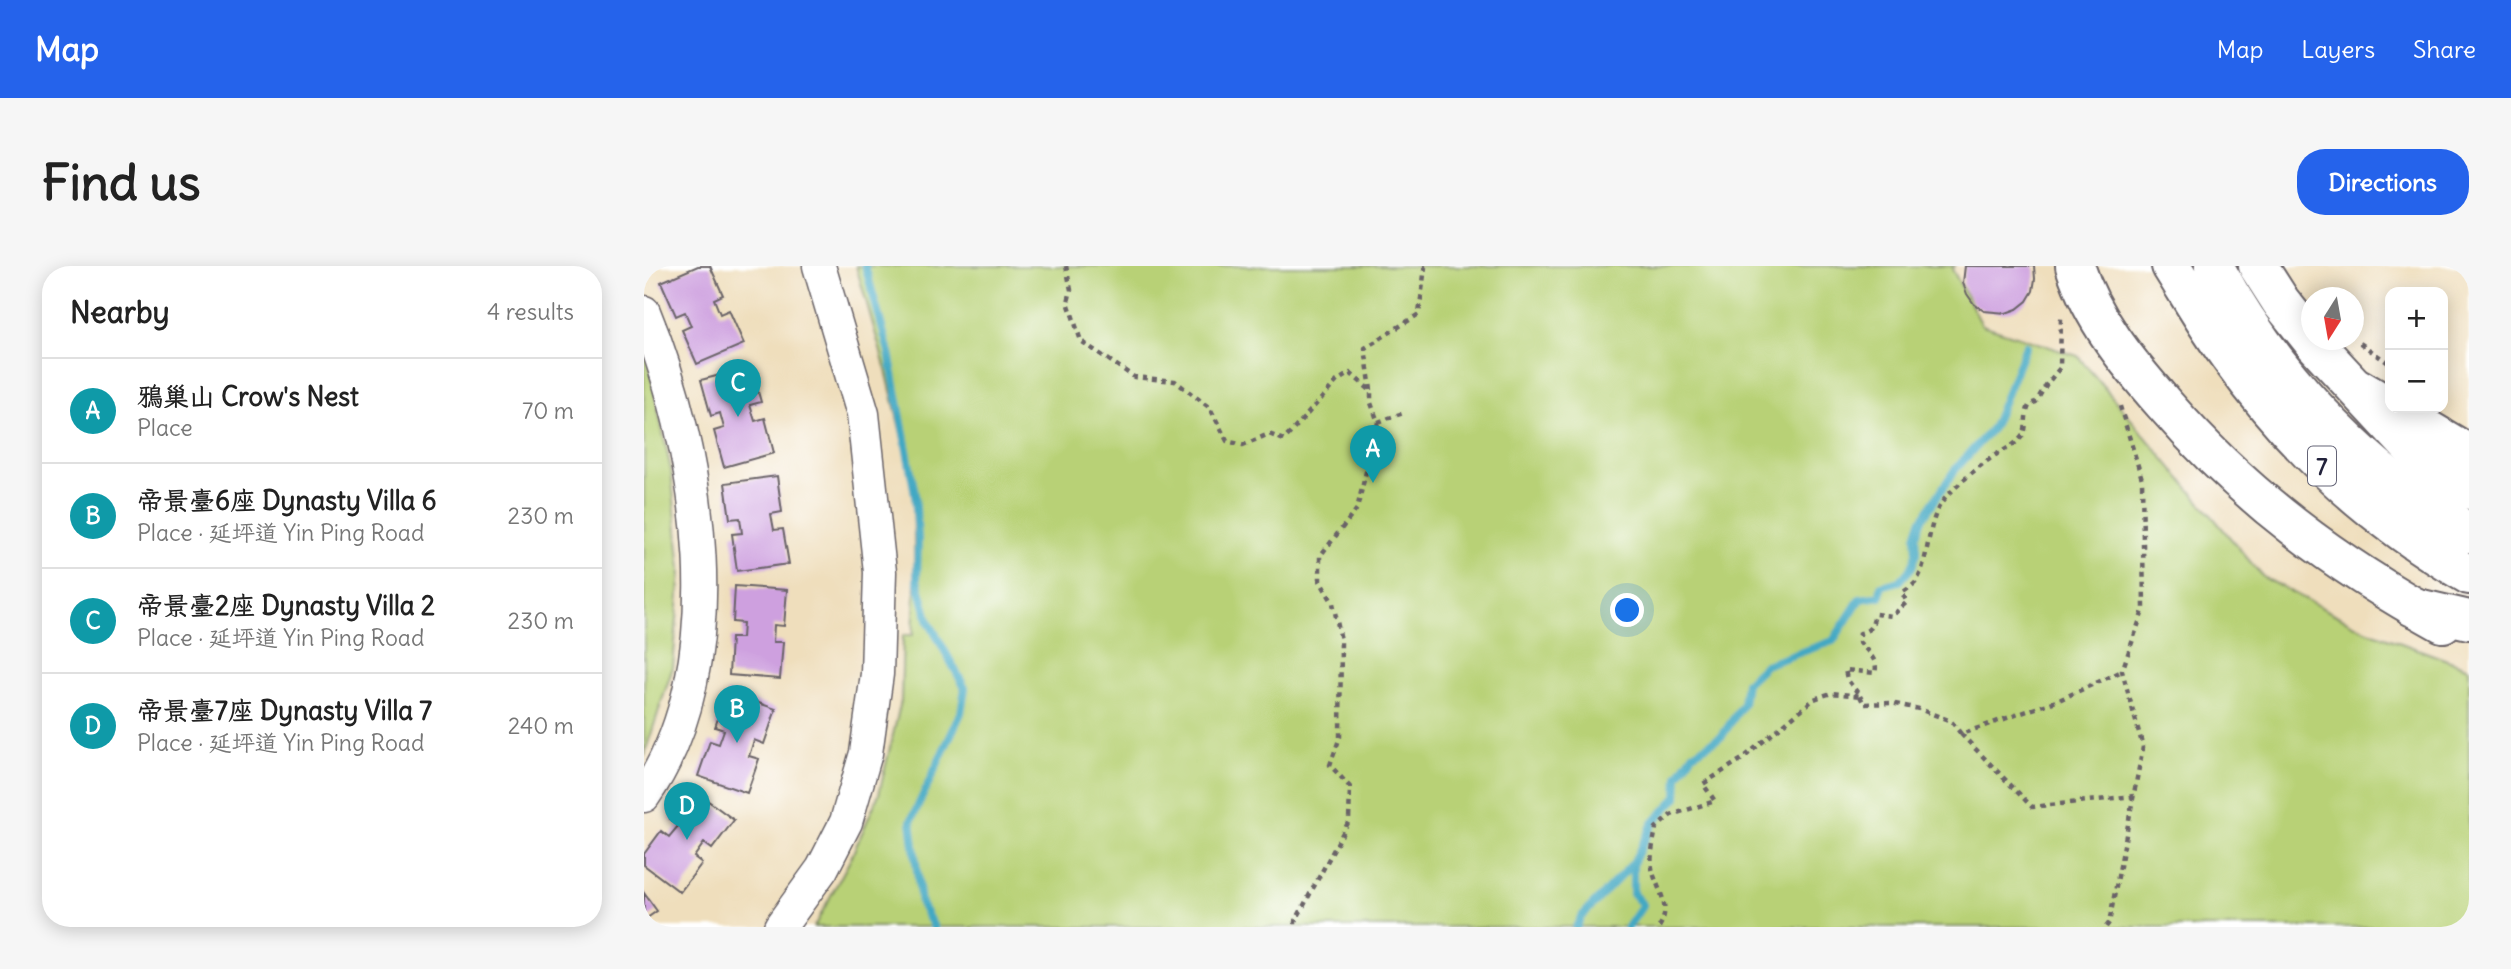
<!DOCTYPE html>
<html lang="en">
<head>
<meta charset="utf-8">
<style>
  :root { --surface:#fff; --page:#f6f6f6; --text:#222; --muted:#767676; --line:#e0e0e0; --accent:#2563eb }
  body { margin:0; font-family:Delius,"LXGW WenKai TC",sans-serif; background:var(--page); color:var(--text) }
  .controls { position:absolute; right:21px; top:21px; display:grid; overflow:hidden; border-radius:14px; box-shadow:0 4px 18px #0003 }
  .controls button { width:63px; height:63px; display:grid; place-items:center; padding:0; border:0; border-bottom:2px solid var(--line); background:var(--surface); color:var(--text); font:35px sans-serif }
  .compass { position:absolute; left:1657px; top:21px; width:63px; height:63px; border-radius:50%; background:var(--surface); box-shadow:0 4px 18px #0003; rotate:191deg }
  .you { position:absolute; left:984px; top:345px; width:24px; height:24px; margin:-18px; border:5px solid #fff; border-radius:50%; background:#1a73e8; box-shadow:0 0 0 10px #1a73e833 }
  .badge { display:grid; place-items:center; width:46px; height:46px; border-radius:50%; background:var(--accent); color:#fff; font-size:23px; font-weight:700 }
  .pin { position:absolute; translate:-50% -58px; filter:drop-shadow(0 2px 4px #0008) }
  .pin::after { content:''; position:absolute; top:37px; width:24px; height:21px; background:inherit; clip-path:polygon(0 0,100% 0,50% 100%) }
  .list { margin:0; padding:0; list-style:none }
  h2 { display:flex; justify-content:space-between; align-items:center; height:91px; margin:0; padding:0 28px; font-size:30px }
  h2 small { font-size:23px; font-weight:400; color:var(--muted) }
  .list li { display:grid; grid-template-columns:46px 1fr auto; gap:21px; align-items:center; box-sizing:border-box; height:105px; padding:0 28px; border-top:2px solid var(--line) }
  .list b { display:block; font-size:26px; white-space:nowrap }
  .list p { margin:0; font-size:23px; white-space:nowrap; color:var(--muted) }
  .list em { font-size:23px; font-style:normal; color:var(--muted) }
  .map { position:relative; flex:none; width:1825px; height:661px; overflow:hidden; border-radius:28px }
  header { display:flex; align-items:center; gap:42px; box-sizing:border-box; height:98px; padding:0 35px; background:var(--accent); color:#fff }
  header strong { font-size:33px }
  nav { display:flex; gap:38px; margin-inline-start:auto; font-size:24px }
  .intro { display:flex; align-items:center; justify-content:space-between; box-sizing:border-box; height:168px; padding:0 42px }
  h1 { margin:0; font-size:49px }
  .button { padding:18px 32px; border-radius:28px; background:var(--accent); color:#fff; font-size:24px; font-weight:700 }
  main { display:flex; gap:42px; padding:0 42px }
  aside { flex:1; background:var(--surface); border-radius:28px; box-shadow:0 4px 18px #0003 }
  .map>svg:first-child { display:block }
  .green { fill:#b8d176; stroke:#6d7a58; stroke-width:2 }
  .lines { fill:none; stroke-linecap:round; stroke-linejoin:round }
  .stream { stroke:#43a8c3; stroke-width:8 }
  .building { fill:#cea0df }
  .minor-casing { stroke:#6a6468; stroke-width:35 }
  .major-casing { stroke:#6a6468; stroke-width:42 }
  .highway-casing { stroke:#6a6468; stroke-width:42 }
  .path { stroke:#6a6468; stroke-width:4.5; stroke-dasharray:5 5; stroke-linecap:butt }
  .minor { stroke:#fff; stroke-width:32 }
  .major { stroke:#fff; stroke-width:38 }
  .highway { stroke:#fff; stroke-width:38 }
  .labels { text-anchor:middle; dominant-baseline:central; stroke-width:5; stroke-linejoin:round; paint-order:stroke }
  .shield { fill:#fff; stroke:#646476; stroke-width:2 }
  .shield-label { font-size:23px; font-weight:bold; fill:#22223b }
</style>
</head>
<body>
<header>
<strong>Map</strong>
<nav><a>Map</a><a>Layers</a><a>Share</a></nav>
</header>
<div class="intro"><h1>Find us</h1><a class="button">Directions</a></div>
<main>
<aside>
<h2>Nearby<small>4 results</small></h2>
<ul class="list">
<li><span class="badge" style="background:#0f9aa8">A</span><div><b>鴉巢山 Crow's Nest</b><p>Place</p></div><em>70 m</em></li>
<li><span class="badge" style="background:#0f9aa8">B</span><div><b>帝景臺6座 Dynasty Villa 6</b><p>Place · 延坪道 Yin Ping Road</p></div><em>230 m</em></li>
<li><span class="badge" style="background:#0f9aa8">C</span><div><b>帝景臺2座 Dynasty Villa 2</b><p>Place · 延坪道 Yin Ping Road</p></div><em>230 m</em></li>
<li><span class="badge" style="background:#0f9aa8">D</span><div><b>帝景臺7座 Dynasty Villa 7</b><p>Place · 延坪道 Yin Ping Road</p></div><em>240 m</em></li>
</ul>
</aside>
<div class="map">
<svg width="1825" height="661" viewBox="0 0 1825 661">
  <rect width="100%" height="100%" fill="#fff"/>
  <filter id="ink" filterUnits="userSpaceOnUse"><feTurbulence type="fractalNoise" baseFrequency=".0143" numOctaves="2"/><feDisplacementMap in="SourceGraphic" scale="14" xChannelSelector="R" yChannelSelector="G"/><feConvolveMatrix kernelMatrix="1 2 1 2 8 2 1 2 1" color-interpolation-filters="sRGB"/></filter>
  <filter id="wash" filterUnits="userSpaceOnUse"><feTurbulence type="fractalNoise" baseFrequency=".00686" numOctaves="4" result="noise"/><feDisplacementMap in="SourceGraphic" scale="28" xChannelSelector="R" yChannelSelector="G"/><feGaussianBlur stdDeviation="1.57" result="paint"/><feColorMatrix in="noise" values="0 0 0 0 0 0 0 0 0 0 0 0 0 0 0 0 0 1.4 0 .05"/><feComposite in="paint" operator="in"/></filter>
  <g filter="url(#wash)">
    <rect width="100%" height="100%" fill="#efdebc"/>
    <path class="green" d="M212,0h1099l-3,3 30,56 96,31 185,221 100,52 106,39v259h-1655l36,-67 29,-66 22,-93 2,-66h10l2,-45 -2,-106 -27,-114z
      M0,79l27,125 10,100 -8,97 -29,89z"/>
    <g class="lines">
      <path class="stream" d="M221,0l24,86 26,142 3,44 -1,42 12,42 36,66 -4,25 -50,108 10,83 13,23
        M932,661l5,-10 52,-54 20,-40 24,-26 1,-21 15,-22 29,-18 21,-32 3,-21 19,-18 68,-24 27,-42 20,-3 1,-10 19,-5 12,-14 5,-14 -1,-17 5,-15 33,-50 39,-44 33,-81
        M984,661l15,-22 -10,-11v-31"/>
    </g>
    <g id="blocks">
      <path class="building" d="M54,0h12l13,29 -9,4 6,15 9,-4 15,34 -47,20 -15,-34 9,-4 -6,-14 -9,4 -15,-34z
        M1321,0h69l1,13 -2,12 -6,10 -10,8 -11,4 -22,-2 -10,-7 -7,-10 -4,-11z
        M107,101l10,35 -11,3 5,16 10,-3 9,35 -50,14 -10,-36 10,-3 -4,-15 -9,3 -10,-36z
        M133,210l5,36 -11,2 3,16 9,-1 6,35 -52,7 -5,-37 10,-1 -2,-15 -10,1 -5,-36z
        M91,320l52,4 -3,36 -10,-1 -1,17h10l-3,37 -51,-4 2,-37h11l1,-15 -10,-1z
        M83,426l49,17 -12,35 -10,-4 -5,16 10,3 -12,34 -49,-17 12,-35 9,3 5,-14 -9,-3z
        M48,523l42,31 -22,29 -8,-6 -10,14 8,6 -22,29 -36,-27v-11l17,-23 8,6 10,-12 -9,-6z
        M0,627l13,18 -13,9z"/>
    </g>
  </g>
  <g filter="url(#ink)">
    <use href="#blocks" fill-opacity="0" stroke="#6a6468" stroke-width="2"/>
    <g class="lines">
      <defs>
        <path id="minor" d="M0,46c57,138 91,354 0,484
          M136,661l42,-58 24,-47 20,-69 11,-79 3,-102 -17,-158 -44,-148"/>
        <path id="major" d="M1431,0c17,53 53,97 89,138 81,93 171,160 279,219
          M1614,0l23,36 33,41 103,111 52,36"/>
        <path id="highway" d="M1527,0c19,30 37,62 58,90 64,90 144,164 240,219
          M1570,0c42,78 100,148 168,206 27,23 57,41 87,61
          M1714,122l111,66
          M1769,341l56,13"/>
      </defs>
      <use href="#minor" class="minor-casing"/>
      <use href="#major" class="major-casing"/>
      <use href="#highway" class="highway-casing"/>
      <path class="path" d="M422,0l5,24 -3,12 13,39 53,36 41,4 35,27 17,33 16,4 26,-11 15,6 53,-59 13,-8 21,18v12l7,19 -21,87 -37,47v25l13,22 8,37 -1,97 -10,28 20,22 -1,34 -54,101v5
        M1716,77l30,21
        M727,124l-6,-42 54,-34 6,-47 3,-1
        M734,156l25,-9
        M1216,430l4,8 27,-1 28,6 32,12 10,13 98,-34 63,-29
        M1317,468l71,73 102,-11
        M1015,661c14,-22 -3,-38 -7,-59 -2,-13 2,-28 4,-40l15,-13 44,-14 -12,-17 39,-25 72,-60 17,-6 29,3 -13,-17 -2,-9 30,3c4,-13 -8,-22 -16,-31l1,-9c11,-2 13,-9 15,-19l17,2 15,-14 -5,-9c4,-3 9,-6 13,-10 13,-16 12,-57 25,-78 12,-17 40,-40 57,-51 10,-6 19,-9 26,-19 5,-7 0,-19 7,-31l6,-2 10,-17 14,-17 1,-51
        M1462,661l3,-4 34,-176 -21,-76 22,-63 -2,-129 -23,-76"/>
      <use href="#minor" class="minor"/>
      <use href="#major" class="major"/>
      <use href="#highway" class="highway"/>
    </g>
  </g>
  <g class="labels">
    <rect class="shield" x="1664" y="180.5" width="28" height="39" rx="5"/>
    <g class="shield-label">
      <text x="1678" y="200">7</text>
    </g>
  </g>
</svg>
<div class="controls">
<button>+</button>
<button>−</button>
</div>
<svg class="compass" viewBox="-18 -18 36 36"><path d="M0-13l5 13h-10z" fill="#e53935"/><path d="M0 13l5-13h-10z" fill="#767676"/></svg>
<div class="you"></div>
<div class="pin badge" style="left:729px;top:217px;background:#0f9aa8">A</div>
<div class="pin badge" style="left:93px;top:477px;background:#0f9aa8">B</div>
<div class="pin badge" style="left:94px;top:151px;background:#0f9aa8">C</div>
<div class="pin badge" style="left:43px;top:574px;background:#0f9aa8">D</div>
</div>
</main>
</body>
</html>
